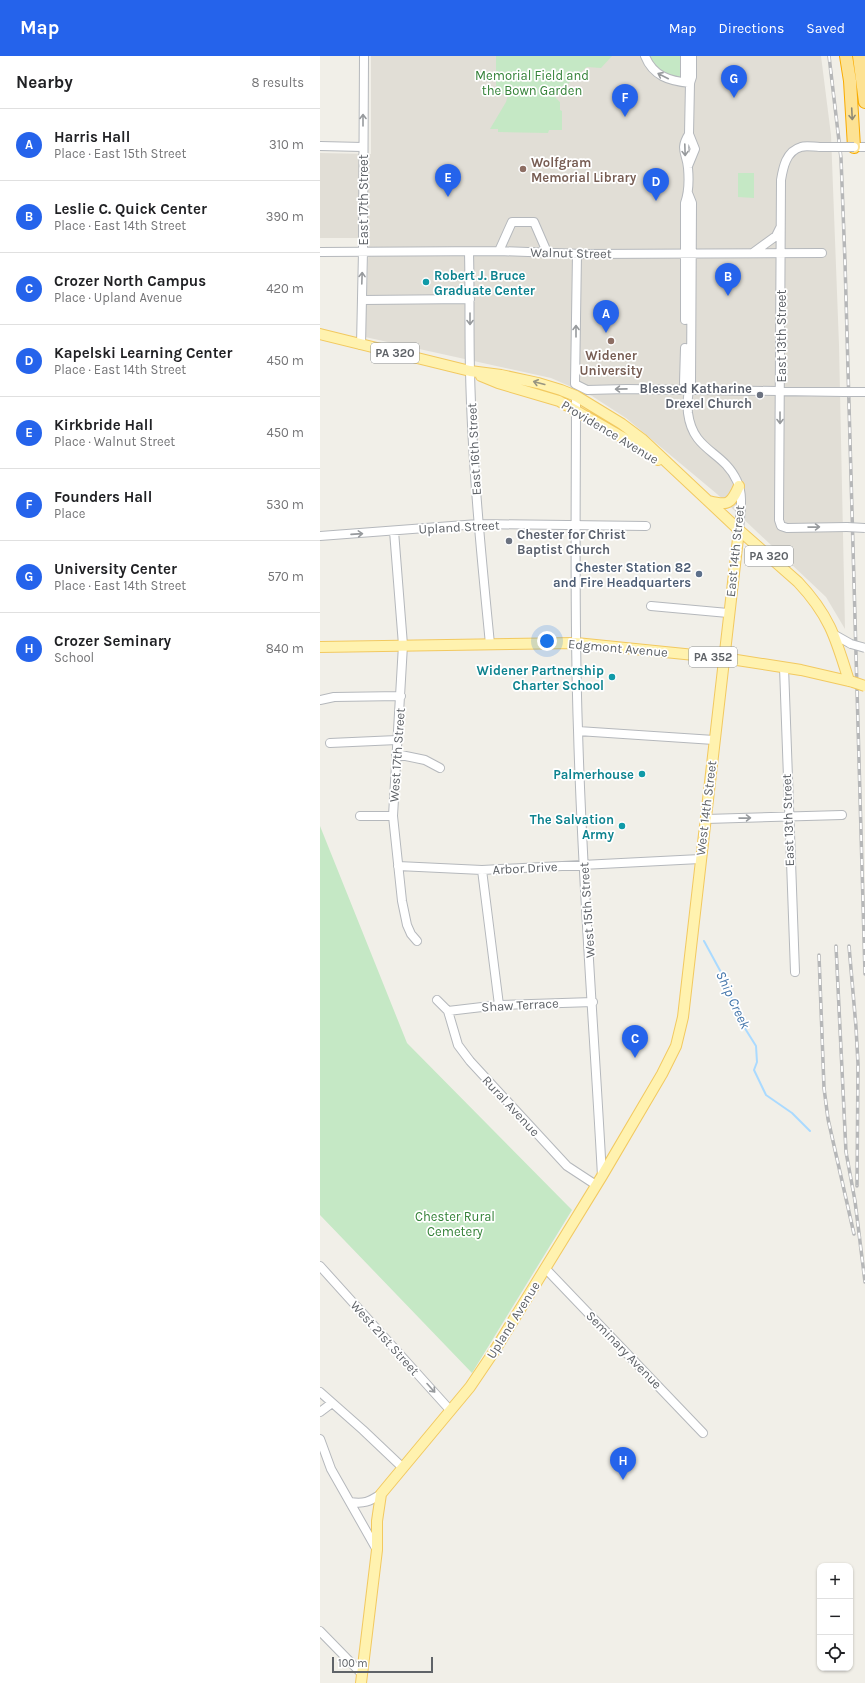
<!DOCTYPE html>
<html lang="en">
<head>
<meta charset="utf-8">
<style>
  :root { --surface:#fff; --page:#f6f6f6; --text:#202124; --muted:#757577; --line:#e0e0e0; --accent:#2563eb }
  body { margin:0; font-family:Karla,sans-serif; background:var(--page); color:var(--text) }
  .controls { position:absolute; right:12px; bottom:12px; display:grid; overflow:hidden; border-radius:8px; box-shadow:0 1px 3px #0004 }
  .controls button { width:36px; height:36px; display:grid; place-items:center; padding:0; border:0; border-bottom:1px solid var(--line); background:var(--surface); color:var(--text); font:20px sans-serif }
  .scale { position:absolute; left:12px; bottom:10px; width:101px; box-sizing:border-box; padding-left:4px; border:2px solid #5f6368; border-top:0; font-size:11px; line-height:14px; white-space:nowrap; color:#5f6368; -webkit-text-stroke:3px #fff; paint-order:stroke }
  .you { position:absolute; left:227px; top:585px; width:14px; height:14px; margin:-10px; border:3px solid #fff; border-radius:50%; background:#1a73e8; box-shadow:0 0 0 6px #1a73e833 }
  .badge { display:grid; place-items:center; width:26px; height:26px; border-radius:50%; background:var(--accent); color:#fff; font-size:13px; font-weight:700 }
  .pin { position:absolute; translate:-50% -33px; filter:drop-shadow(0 1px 2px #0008) }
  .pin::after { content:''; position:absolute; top:21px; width:14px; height:12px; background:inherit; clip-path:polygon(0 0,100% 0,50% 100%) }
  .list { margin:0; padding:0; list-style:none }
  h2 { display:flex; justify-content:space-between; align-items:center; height:52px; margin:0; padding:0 16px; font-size:17px }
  h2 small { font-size:13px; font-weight:400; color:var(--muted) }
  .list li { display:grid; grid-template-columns:26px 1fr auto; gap:12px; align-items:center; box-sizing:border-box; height:72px; padding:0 16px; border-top:1px solid var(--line) }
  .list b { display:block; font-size:15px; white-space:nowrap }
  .list p { margin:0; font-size:13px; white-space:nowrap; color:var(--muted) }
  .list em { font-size:13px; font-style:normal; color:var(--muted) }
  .icon { flex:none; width:22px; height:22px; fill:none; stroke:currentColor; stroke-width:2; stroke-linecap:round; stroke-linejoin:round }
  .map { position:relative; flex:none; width:545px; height:1627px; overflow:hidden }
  header { display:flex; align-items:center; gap:24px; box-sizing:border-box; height:56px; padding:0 20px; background:var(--accent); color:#fff }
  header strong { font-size:19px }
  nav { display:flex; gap:22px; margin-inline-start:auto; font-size:14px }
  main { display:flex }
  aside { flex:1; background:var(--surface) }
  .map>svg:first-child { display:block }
  .education { fill:#e1ded6 }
  .green { fill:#c5e8c5 }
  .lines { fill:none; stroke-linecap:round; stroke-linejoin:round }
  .stream { stroke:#aadaff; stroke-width:2 }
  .minor-casing { stroke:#b5b8bc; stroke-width:10 }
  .major-casing { stroke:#f2c960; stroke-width:12 }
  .highway-casing { stroke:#f9ab00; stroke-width:14 }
  .minor { stroke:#fff; stroke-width:8 }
  .major { stroke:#fff2af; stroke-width:10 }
  .highway { stroke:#fde293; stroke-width:12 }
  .rail-casing { stroke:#b6b7b8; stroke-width:3.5 }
  .rail { stroke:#fff; stroke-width:2; stroke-dasharray:6; stroke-linecap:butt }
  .minor-bridge-casing { stroke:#b5b8bc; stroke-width:10; stroke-linecap:butt }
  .major-bridge-casing { stroke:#f2c960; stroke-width:12; stroke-linecap:butt }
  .minor-bridge { stroke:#fff; stroke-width:8 }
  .major-bridge { stroke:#fff2af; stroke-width:10 }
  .oneway { stroke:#979a9d }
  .oneway2 { stroke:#8e8975 }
  .oneway3 { stroke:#979581 }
  .education-dot { fill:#8d6e63; stroke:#fff; stroke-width:1.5 }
  .culture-dot { fill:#0f9aa8; stroke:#fff; stroke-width:1.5 }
  .worship-dot { fill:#6b7280; stroke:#fff; stroke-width:1.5 }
  .service-dot { fill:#5c6f8a; stroke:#fff; stroke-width:1.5 }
  .labels { text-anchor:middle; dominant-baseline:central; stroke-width:3.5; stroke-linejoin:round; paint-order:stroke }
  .shield { fill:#fff; stroke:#8f9295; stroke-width:1 }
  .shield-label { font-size:12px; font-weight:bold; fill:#5f6368 }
  .park-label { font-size:13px; fill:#348238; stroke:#fff }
  .education-label { font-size:13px; font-weight:bold; fill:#785e54; stroke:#fff; text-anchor:start }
  .street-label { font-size:13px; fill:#5f6368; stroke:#fff }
  .culture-label { font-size:13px; font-weight:bold; fill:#0d838f; stroke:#fff; text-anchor:end }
  .worship-label { font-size:13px; font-weight:bold; fill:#5b616d; stroke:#fff; text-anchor:end }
  .service-label { font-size:13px; font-weight:bold; fill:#4e5e75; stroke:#fff; text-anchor:end }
  .water-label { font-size:14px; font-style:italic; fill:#4174aa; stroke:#fff }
</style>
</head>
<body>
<header>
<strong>Map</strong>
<nav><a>Map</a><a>Directions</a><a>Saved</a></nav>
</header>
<main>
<aside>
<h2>Nearby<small>8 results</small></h2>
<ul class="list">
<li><span class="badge">A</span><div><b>Harris Hall</b><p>Place · East 15th Street</p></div><em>310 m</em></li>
<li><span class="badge">B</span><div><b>Leslie C. Quick Center</b><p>Place · East 14th Street</p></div><em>390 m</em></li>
<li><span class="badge">C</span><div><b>Crozer North Campus</b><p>Place · Upland Avenue</p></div><em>420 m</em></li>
<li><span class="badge">D</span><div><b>Kapelski Learning Center</b><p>Place · East 14th Street</p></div><em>450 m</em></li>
<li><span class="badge">E</span><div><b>Kirkbride Hall</b><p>Place · Walnut Street</p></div><em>450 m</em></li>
<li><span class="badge">F</span><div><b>Founders Hall</b><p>Place</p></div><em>530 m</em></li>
<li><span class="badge">G</span><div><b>University Center</b><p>Place · East 14th Street</p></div><em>570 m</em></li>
<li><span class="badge">H</span><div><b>Crozer Seminary</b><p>School</p></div><em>840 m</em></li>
</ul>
</aside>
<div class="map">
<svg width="545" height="1627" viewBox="0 0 545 1627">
  <rect width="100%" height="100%" fill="#f1efe8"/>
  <path class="education" d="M51,0h450l10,79 8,210 6,284 -19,-32 -109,-103 -91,-76 -34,-22 -41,-18 -186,-41 4,-99h-49v-85l51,1z"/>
  <path class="green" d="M176,0h116l-11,12 -14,-1 -19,17 -2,-1 -11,11v3l5,5v8l2,1v19h-13l-1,3 -50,-1v-3h-8l16,-27 2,-7 -8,-2 -4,-5z
    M327,0h35v21h-2v2l-22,-7z
    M418,117h16v25l-16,-1z
    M0,770l87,217 165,167 -100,163 -152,-158z"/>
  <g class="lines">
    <path class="stream" d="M384,885l19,35 18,46 15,24 1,16 -3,8 12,25 26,18 18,18"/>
    <defs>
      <path id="minor" d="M325,0c8,20 24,25 45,27
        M365,0v22l5,5
        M0,90l43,1
        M500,91c-6,0 -14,-2 -19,0 -15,4 -18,21 -20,33l-2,340 2,6 6,2 60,-1
        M534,91h11
        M368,110l7,-17 -6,-15 1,-51 2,-6v-21
        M368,137l4,10 -1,180c-3,9 -4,20 -3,30 5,39 35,37 49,68 7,14 3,33 2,49
        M179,195l13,-29h22l13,30
        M0,196l179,-1 83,3 240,-1
        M149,196c1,40 0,79 1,119 2,91 11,182 20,273
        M434,196l22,-16 4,-8
        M257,198l-2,130 12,6 40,-1 217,3
        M42,244l108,-1
        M365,264v-117c4,-11 4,-24 3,-35 -1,-15 -9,-18 1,-34
        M41,289l2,-94 1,-195
        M365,292l-1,35 4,7
        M256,340c0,111 -2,223 2,334 4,149 16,297 24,446
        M74,475l9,114 -10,171 9,85 5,24 4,9 6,7
        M0,480l158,-12 168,2
        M331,550l77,7
        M515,579l16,9
        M464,611l11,305
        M0,644l14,-3 67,-1
        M258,675l136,9
        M10,687l67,-3
        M76,698l29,6 15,8
        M40,760h33
        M386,763l136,-4
        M78,810l84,4 218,-11
        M162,814l17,135
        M117,944l11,11 10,34 12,16 97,105 29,19
        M128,955l51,-6 94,-3
        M0,1210l130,144
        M225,1212l158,165
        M0,1336l43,38 39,37
        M0,1356l12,-9
        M0,1383l11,30 46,81
        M30,1446c14,2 19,0 31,-8
        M0,1575l42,43"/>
      <path id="major" d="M0,278l150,37 31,4 37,8 23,7 15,6 46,28 20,15 97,91 59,52c32,34 38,57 51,99
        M161,320l17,7 61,18 63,36 36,23
        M389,445c19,5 22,3 30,-15
        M0,591l256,-4 148,15 77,12 52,12
        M41,1627l16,-133v-29l4,-27 89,-107 25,-37 107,-174 60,-102 14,-28 7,-29 56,-487"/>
      <path id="highway" d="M526,0l4,25 4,66
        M539,0l6,46"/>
    </defs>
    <use href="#minor" class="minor-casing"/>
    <use href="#major" class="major-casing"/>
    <use href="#highway" class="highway-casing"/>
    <use href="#minor" class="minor"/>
    <use href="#major" class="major"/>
    <use href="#highway" class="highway"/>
    <defs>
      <path id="rail" d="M509,0l12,102 4,104 20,712
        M516,890l10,206 9,49 10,81
        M529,890l7,81 2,37 -1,122
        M499,899l5,133 4,31 26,115"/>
    </defs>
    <use href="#rail" class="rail-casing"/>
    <use href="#rail" class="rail"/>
    <defs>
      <path id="minor-bridge" d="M500,91h34
        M524,336h21
        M527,471l18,1
        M531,588l14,4"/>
      <path id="major-bridge" d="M533,626l12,4"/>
    </defs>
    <use href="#minor-bridge" class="minor-bridge-casing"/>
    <use href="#major-bridge" class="major-bridge-casing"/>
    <use href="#minor-bridge" class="minor-bridge"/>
    <use href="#major-bridge" class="major-bridge"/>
  </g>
  <defs><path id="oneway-shaft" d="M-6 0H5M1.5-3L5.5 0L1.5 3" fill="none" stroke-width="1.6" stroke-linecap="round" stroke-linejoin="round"/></defs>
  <g class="oneway">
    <use href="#oneway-shaft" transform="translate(343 20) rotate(-153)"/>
    <use href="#oneway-shaft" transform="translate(43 64) rotate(-90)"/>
    <use href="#oneway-shaft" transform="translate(365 94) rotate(88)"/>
    <use href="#oneway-shaft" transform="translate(42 222) rotate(-88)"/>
    <use href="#oneway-shaft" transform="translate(150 263) rotate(90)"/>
    <use href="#oneway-shaft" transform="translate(256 275) rotate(-90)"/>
    <use href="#oneway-shaft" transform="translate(301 333) rotate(179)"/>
    <use href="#oneway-shaft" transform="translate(460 362) rotate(90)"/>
    <use href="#oneway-shaft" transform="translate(494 471) rotate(-1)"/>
    <use href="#oneway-shaft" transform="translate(37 478) rotate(-4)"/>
    <use href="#oneway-shaft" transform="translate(425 762) rotate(-1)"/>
    <use href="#oneway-shaft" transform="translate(111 1332) rotate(48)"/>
  </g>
  <use class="oneway2" href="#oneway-shaft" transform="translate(532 58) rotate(87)"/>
  <use class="oneway3" href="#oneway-shaft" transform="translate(219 327) rotate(-165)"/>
  <g class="education-dot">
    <circle cx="203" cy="113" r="4"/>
    <circle cx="291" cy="285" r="4"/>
  </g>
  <g class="culture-dot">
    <circle cx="106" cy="226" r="4"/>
    <circle cx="292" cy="621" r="4"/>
    <circle cx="322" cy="718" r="4"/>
    <circle cx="302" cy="770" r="4"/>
  </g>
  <g class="worship-dot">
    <circle cx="440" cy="339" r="4"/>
    <circle cx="189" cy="485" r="4"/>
  </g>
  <circle class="service-dot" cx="379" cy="518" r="4"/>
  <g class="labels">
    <g class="shield">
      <rect x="51" y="287" width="48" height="20" rx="3"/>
      <rect x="425" y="490" width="48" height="20" rx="3"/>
      <rect x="369" y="591" width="48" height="20" rx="3"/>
    </g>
    <g class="shield-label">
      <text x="75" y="297">PA 320</text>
      <text x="449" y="500">PA 320</text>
      <text x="393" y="601">PA 352</text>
    </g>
    <g class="park-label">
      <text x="212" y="19">Memorial Field and<tspan x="212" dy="15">the Bown Garden</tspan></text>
      <text x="135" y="1160">Chester Rural<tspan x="135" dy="15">Cemetery</tspan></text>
    </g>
    <g class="education-label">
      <text x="211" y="106">Wolfgram<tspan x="211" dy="15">Memorial Library</tspan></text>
      <text x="291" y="299" text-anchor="middle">Widener<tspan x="291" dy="15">University</tspan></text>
    </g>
    <g class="street-label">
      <text transform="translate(43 144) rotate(-90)">East 17th Street</text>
      <text transform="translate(251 197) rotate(1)">Walnut Street</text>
      <text transform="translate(461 280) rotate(-90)">East 13th Street</text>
      <text transform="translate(290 376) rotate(31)">Providence Avenue</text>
      <text transform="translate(154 393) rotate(-93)">East 16th Street</text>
      <text transform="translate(139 471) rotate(-3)">Upland Street</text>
      <text transform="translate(415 495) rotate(-84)">East 14th Street</text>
      <text transform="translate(298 592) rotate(5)">Edgmont Avenue</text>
      <text transform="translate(77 699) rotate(-86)">West 17th Street</text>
      <text transform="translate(386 752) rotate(-83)">West 14th Street</text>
      <text transform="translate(468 764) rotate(-92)">East 13th Street</text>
      <text transform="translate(205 812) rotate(-3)">Arbor Drive</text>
      <text transform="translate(267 854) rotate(-94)">West 15th Street</text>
      <text transform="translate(200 949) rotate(-3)">Shaw Terrace</text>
      <text transform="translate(191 1050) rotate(47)">Rural Avenue</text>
      <text transform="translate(193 1264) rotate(-58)">Upland Avenue</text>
      <text transform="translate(65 1282) rotate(48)">West 21st Street</text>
      <text transform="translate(304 1294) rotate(46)">Seminary Avenue</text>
    </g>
    <g class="culture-label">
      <text x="114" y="219" text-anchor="start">Robert J. Bruce<tspan x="114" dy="15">Graduate Center</tspan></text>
      <text x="284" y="614">Widener Partnership<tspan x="284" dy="15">Charter School</tspan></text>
      <text x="314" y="718">Palmerhouse</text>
      <text x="294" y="763">The Salvation<tspan x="294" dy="15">Army</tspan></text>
    </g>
    <g class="worship-label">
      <text x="432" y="332">Blessed Katharine<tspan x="432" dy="15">Drexel Church</tspan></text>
      <text x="197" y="478" text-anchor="start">Chester for Christ<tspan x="197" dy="15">Baptist Church</tspan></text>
    </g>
    <g class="service-label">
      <text x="371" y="511">Chester Station 82<tspan x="371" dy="15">and Fire Headquarters</tspan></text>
    </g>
    <g class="water-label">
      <text transform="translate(413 944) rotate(65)">Ship Creek</text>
    </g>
  </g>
</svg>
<div class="controls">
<button>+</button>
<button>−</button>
<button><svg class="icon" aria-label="locate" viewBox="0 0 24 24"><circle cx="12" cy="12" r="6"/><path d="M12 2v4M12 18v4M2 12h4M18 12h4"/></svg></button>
</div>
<div class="scale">100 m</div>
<div class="you"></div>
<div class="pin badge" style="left:286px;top:277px">A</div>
<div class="pin badge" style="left:408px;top:240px">B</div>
<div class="pin badge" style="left:315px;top:1002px">C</div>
<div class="pin badge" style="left:336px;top:145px">D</div>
<div class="pin badge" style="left:128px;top:141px">E</div>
<div class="pin badge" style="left:305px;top:61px">F</div>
<div class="pin badge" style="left:414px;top:42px">G</div>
<div class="pin badge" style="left:303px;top:1424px">H</div>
</div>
</main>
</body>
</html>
